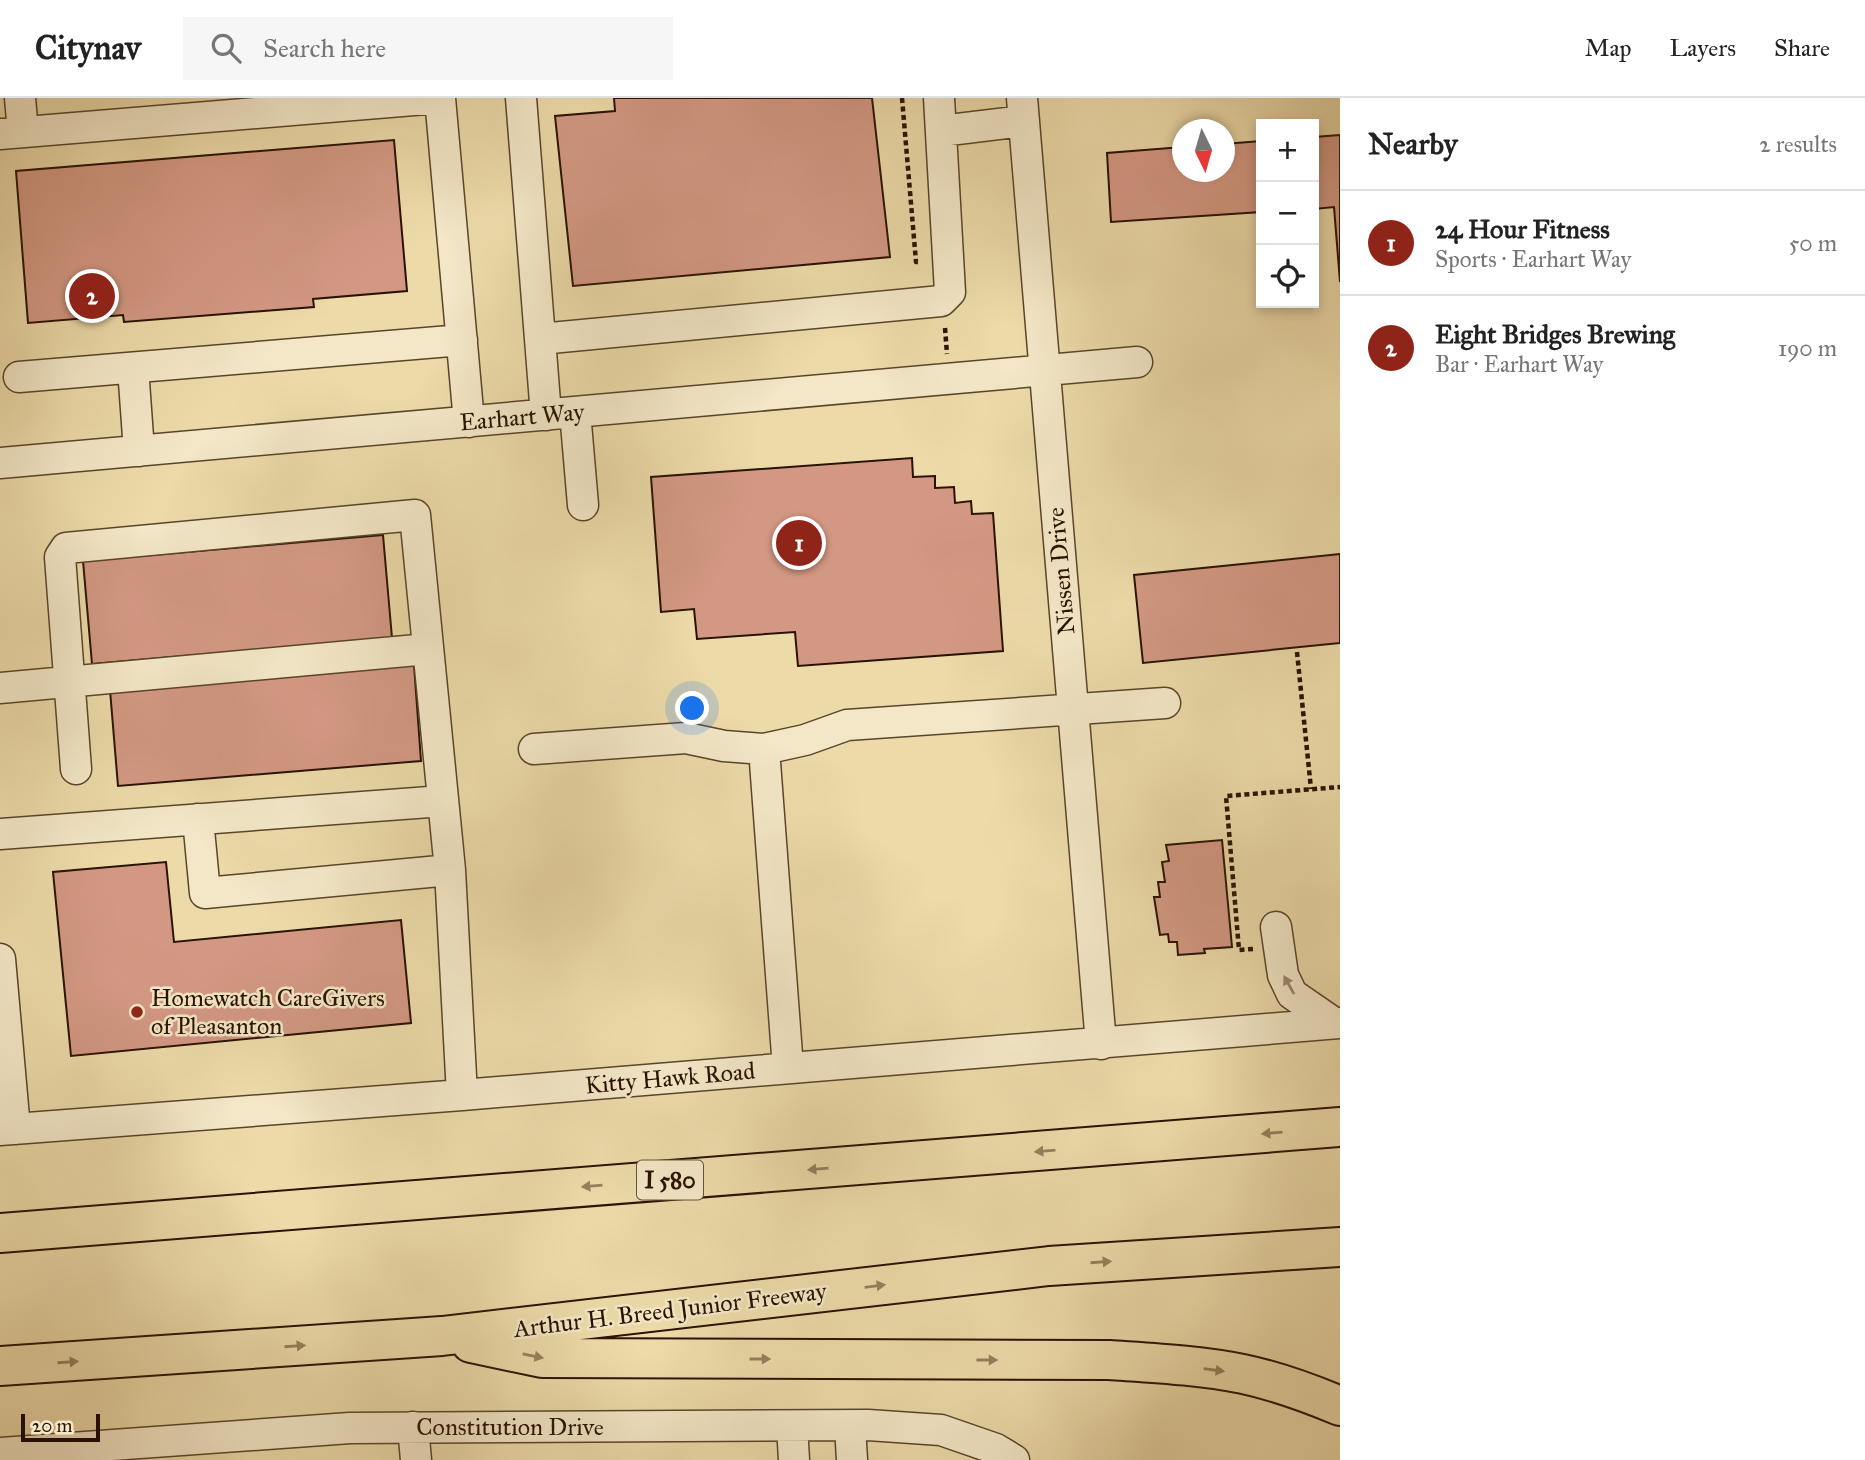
<!DOCTYPE html>
<html lang="en">
<head>
<meta charset="utf-8">
<style>
  :root { --surface:#fff; --page:#f6f6f6; --text:#222; --muted:#767676; --line:#e0e0e0; --accent:#8f2418 }
  body { margin:0; font-family:"IM FELL Great Primer",serif; background:var(--page); color:var(--text) }
  .controls { position:absolute; right:21px; top:21px; display:grid; overflow:hidden; border-radius:0px; box-shadow:0 4px 10px #0003 }
  .controls button { width:63px; height:63px; display:grid; place-items:center; padding:0; border:0; border-bottom:2px solid var(--line); background:var(--surface); color:var(--text); font:35px sans-serif }
  .compass { position:absolute; left:1172px; top:21px; width:63px; height:63px; border-radius:50%; background:var(--surface); box-shadow:0 4px 10px #0003; rotate:175deg }
  .scale { position:absolute; left:21px; bottom:18px; width:79px; box-sizing:border-box; padding-left:7px; border:4px solid #2a1200; border-top:0; font-size:19px; line-height:24px; white-space:nowrap; color:#2a1200; -webkit-text-stroke:5px #f3e7c7; paint-order:stroke }
  .you { position:absolute; left:693px; top:611px; width:24px; height:24px; margin:-18px; border:5px solid #fff; border-radius:50%; background:#1a73e8; box-shadow:0 0 0 10px #1a73e833 }
  .badge { display:grid; place-items:center; width:46px; height:46px; border-radius:50%; background:var(--accent); color:#fff; font-size:23px; font-weight:700 }
  .pin { position:absolute; translate:-50% -50%; border:4px solid #fff; box-shadow:0 2px 7px #0006 }
  .list { margin:0; padding:0; list-style:none }
  h2 { display:flex; justify-content:space-between; align-items:center; height:91px; margin:0; padding:0 28px; font-size:30px }
  h2 small { font-size:23px; font-weight:400; color:var(--muted) }
  .list li { display:grid; grid-template-columns:46px 1fr auto; gap:21px; align-items:center; box-sizing:border-box; height:105px; padding:0 28px; border-top:2px solid var(--line) }
  .list b { display:block; font-size:26px; white-space:nowrap }
  .list p { margin:0; font-size:23px; white-space:nowrap; color:var(--muted) }
  .list em { font-size:23px; font-style:normal; color:var(--muted) }
  .icon { flex:none; width:38px; height:38px; fill:none; stroke:currentColor; stroke-width:2; stroke-linecap:round; stroke-linejoin:round }
  .map { position:relative; flex:none; width:1340px; height:1362px; overflow:hidden }
  header { display:flex; align-items:center; gap:42px; box-sizing:border-box; height:98px; padding:0 35px; background:var(--surface); border-bottom:2px solid var(--line) }
  header strong { font-size:33px }
  nav { display:flex; gap:38px; margin-inline-start:auto; font-size:24px }
  .search { width:490px; height:63px; background:var(--page); display:flex; align-items:center; gap:18px; box-sizing:border-box; padding:0 24px; border-radius:0px; color:var(--muted); font-size:26px }
  main { display:flex }
  aside { flex:1; background:var(--surface) }
  .map>svg:first-child { display:block }
  .building { fill:#d39883; stroke:#2a1200; stroke-width:2 }
  .lines { fill:none; stroke-linecap:round; stroke-linejoin:round }
  .minor-casing { stroke:#5a442a; stroke-width:33 }
  .highway-casing { stroke:#2a1200; stroke-width:42 }
  .path { stroke:#2a1200; stroke-width:4.5; stroke-dasharray:5 3.5; stroke-linecap:butt }
  .minor { stroke:#f3e7c7; stroke-width:30 }
  .highway { stroke:#ecdaa9; stroke-width:38 }
  .oneway { fill:#99876d }
  .oneway2 { fill:#95805d }
  .poi-dot { fill:#8f2418; stroke:#f3e7c7; stroke-width:2.5 }
  .labels { text-anchor:middle; dominant-baseline:central; stroke-width:5; stroke-linejoin:round; paint-order:stroke }
  .shield { fill:#f3e7c7; stroke:#66523c; stroke-width:2 }
  .shield-label { font-size:23px; font-weight:bold; fill:#2a1200 }
  .street-label { font-size:24px; fill:#2a1200; stroke:#f3e7c7 }
  .poi-label { font-size:24px; fill:#2a1200; stroke:#f3e7c7; text-anchor:start }
</style>
</head>
<body>
<header>
<strong>Citynav</strong>
<div class="search"><svg class="icon" aria-label="search" viewBox="0 0 24 24"><circle cx="10" cy="10" r="6"/><path d="M15 15l6 6"/></svg>Search here</div>
<nav><a>Map</a><a>Layers</a><a>Share</a></nav>
</header>
<main>
<div class="map">
<svg width="1340" height="1362" viewBox="0 0 1340 1362">
  <rect width="100%" height="100%" fill="#ecdaa9"/>
  <filter id="stains"><feTurbulence type="fractalNoise" baseFrequency=".00286" numOctaves="4"/><feColorMatrix values="0 0 0 0 .2 0 0 0 0 .09 0 0 0 0 .02 0 0 0 .5 -.17"/></filter>
  <radialGradient id="worn" r=".72"><stop offset=".6" stop-color="#630" stop-opacity="0"/><stop offset="1" stop-color="#630" stop-opacity=".3"/></radialGradient>
  <path class="building" d="M614,0h258l18,159 -317,29 -18,-170 60,-5z
    M1340,37v147l-6,-75 -20,2v-72z
    M394,42l13,151 -94,8 1,8 -190,15 -1,-7 -95,8 -12,-152z
    M1261,43v71l-150,10 -4,-69 75,-6v25h42v-28z
    M912,360l1,19 22,-1v12l19,-1 1,16 16,-2 1,13 21,-1 10,138 -205,15 -3,-34 -98,7 -3,-30 -33,3 -10,-135z
    M383,437l9,103 -300,26 -9,-103z
    M1340,456v89l-197,20 -9,-88z
    M414,567l7,96 -303,25 -8,-96z
    M1222,742l10,107 -28,2 1,4 -27,2 -1,-13h-8l-1,-8 -8,1 -6,-38h6l-2,-15h7l-3,-20 7,-1 -3,-16z
    M166,764l8,80 227,-22 10,103 -340,33 -18,-184z"/>
  <g class="lines">
    <defs>
      <path id="minor" d="M20,0l3,34
        M440,0l29,324
        M521,0l25,317
        M1022,0l79,946
        M941,33l83,-10
        M0,36l438,-36
        M540,241l401,-38 9,-9 -11,-194
        M133,270l6,83
        M19,279l443,-37
        M575,314l8,93
        M0,365l1137,-101
        M0,590l428,-39
        M534,651l152,-11 38,8 40,3 41,-9 42,-15 318,-22
        M764,651l24,319
        M76,671l-16,-212 6,-9 349,-33 35,355 12,225
        M198,721l7,74 245,-23
        M0,736l443,-33
        M1276,829l7,48 9,19 42,29
        M0,861l15,170
        M0,1032l462,-35 878,-72
        M792,1328l2,34
        M850,1328l2,34
        M413,1329l3,33
        M0,1355l350,-25 518,-3 73,5 55,19 18,11"/>
      <path id="highway" d="M0,1135l1340,-106
        M471,1245l71,15 567,2c44,3 90,5 134,14 33,7 66,19 97,32
        M0,1268l442,-30 607,-70 291,-19"/>
    </defs>
    <use href="#minor" class="minor-casing"/>
    <use href="#highway" class="highway-casing"/>
    <path class="path" d="M902,0l14,164h5
      M945,230l2,26
      M1297,554l14,137
      M1253,851l-14,1 -13,-154 114,-9"/>
    <use href="#minor" class="minor"/>
    <use href="#highway" class="highway"/>
  </g>
  <defs><path id="oneway-solid" d="M-6-.8H1V-3.2L6.5 0L1 3.2V.8H-6Z" transform="scale(1.75)"/></defs>
  <use class="oneway" href="#oneway-solid" transform="translate(1289 887) rotate(-119)"/>
  <g class="oneway2">
    <use href="#oneway-solid" transform="translate(1272 1035) rotate(175)"/>
    <use href="#oneway-solid" transform="translate(1045 1053) rotate(175)"/>
    <use href="#oneway-solid" transform="translate(818 1071) rotate(175)"/>
    <use href="#oneway-solid" transform="translate(592 1088) rotate(175)"/>
    <use href="#oneway-solid" transform="translate(1101 1164) rotate(-4)"/>
    <use href="#oneway-solid" transform="translate(875 1188) rotate(-7)"/>
    <use href="#oneway-solid" transform="translate(295 1248) rotate(-4)"/>
    <use href="#oneway-solid" transform="translate(533 1258) rotate(11)"/>
    <use href="#oneway-solid" transform="translate(760 1261)"/>
    <use href="#oneway-solid" transform="translate(987 1262)"/>
    <use href="#oneway-solid" transform="translate(68 1264) rotate(-4)"/>
    <use href="#oneway-solid" transform="translate(1214 1272) rotate(8)"/>
  </g>
  <circle class="poi-dot" cx="137" cy="914" r="7"/>
  <g class="labels">
    <rect class="shield" x="637" y="1062.5" width="66" height="39" rx="5"/>
    <g class="shield-label">
      <text x="670" y="1082">I 580</text>
    </g>
    <g class="street-label">
      <text transform="translate(522 319) rotate(-5)">Earhart Way</text>
      <text transform="translate(1061 473) rotate(-95)">Nissen Drive</text>
      <text transform="translate(670 980) rotate(-5)">Kitty Hawk Road</text>
      <text transform="translate(670 1212) rotate(-7)">Arthur H. Breed Junior Freeway</text>
      <text x="510" y="1329">Constitution Drive</text>
    </g>
    <g class="poi-label">
      <text x="151" y="900">Homewatch CareGivers<tspan x="151" dy="28">of Pleasanton</tspan></text>
    </g>
  </g>
  <rect width="100%" height="100%" filter="url(#stains)"/>
  <rect width="100%" height="100%" fill="url(#worn)"/>
</svg>
<div class="controls">
<button>+</button>
<button>−</button>
<button><svg class="icon" aria-label="locate" viewBox="0 0 24 24"><circle cx="12" cy="12" r="6"/><path d="M12 2v4M12 18v4M2 12h4M18 12h4"/></svg></button>
</div>
<svg class="compass" viewBox="-18 -18 36 36"><path d="M0-13l5 13h-10z" fill="#e53935"/><path d="M0 13l5-13h-10z" fill="#767676"/></svg>
<div class="scale">20 m</div>
<div class="you"></div>
<div class="pin badge" style="left:799px;top:445px">1</div>
<div class="pin badge" style="left:92px;top:198px">2</div>
</div>
<aside>
<h2>Nearby<small>2 results</small></h2>
<ul class="list">
<li><span class="badge">1</span><div><b>24 Hour Fitness</b><p>Sports · Earhart Way</p></div><em>50 m</em></li>
<li><span class="badge">2</span><div><b>Eight Bridges Brewing</b><p>Bar · Earhart Way</p></div><em>190 m</em></li>
</ul>
</aside>
</main>
</body>
</html>
